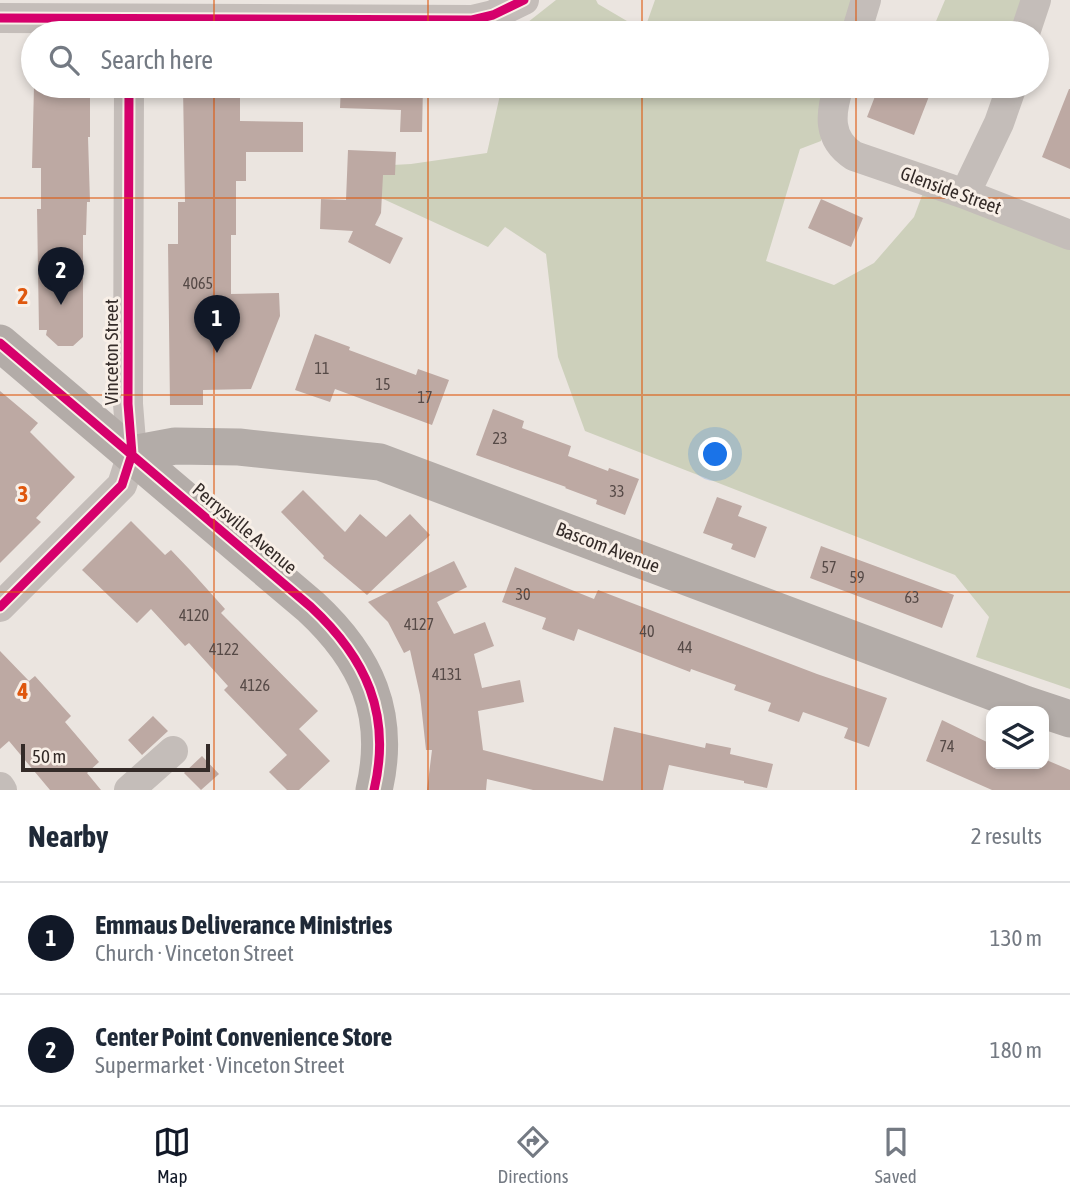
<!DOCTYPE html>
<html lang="en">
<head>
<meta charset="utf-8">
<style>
  :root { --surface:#fff; --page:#f6f6f7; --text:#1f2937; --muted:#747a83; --line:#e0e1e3; --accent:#111827 }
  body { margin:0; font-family:"Asap Condensed",sans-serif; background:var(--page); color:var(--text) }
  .controls { position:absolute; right:21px; bottom:21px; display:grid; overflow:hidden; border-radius:14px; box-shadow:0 4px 10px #0003 }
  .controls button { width:63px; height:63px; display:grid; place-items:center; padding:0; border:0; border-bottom:2px solid var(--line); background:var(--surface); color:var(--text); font:35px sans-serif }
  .scale { position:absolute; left:21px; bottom:18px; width:189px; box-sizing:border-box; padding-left:7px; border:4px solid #342b28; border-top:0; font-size:19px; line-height:24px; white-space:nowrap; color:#342b28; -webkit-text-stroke:5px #f8efe7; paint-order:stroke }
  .you { position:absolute; left:716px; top:455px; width:24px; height:24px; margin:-18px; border:5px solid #fff; border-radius:50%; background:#1a73e8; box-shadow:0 0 0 10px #1a73e833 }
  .badge { display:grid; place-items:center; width:46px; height:46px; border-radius:50%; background:var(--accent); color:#fff; font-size:23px; font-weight:700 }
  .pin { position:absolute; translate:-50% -58px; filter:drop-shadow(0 2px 4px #0008) }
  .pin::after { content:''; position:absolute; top:37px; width:24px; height:21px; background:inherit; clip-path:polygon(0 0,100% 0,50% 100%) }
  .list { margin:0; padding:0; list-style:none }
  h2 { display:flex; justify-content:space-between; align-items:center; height:91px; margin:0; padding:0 28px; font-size:30px }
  h2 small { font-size:23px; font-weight:400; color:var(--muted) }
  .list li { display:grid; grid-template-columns:46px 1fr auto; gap:21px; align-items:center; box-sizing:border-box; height:112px; padding:0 28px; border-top:2px solid var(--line) }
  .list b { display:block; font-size:26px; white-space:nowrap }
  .list p { margin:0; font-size:23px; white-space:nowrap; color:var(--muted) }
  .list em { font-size:23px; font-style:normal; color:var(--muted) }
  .icon { flex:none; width:38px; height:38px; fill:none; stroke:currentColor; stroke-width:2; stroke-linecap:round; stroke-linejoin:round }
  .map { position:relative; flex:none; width:1070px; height:790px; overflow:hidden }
  .search { position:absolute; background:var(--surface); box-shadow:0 4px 10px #0003; left:21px; right:21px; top:21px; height:77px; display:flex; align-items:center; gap:18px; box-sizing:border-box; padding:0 24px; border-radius:38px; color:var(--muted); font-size:26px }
  .sheet { height:315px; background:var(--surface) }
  nav { display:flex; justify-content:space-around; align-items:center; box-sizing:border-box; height:98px; border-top:2px solid var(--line); background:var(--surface); font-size:19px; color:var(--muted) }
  nav a { display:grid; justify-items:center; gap:4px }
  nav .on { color:var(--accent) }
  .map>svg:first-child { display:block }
  .green { fill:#cdd0bb }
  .building { fill:#bda9a3 }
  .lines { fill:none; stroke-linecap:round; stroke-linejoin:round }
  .minor { stroke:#c4bdb9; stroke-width:30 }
  .major { stroke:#b3aca8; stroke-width:37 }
  .cycleway-casing { stroke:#f8efe7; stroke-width:13 }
  .cycleway { stroke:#d6006c; stroke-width:9 }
  .grid { fill:none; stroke:#df570d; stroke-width:2; stroke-opacity:0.55 }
  .labels { text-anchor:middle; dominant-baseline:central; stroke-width:6; stroke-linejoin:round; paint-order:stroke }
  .number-label { font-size:16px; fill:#564a47 }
  .street-label { font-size:19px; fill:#342b28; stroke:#f8efe7 }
  .grid-label { font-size:23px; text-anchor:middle; font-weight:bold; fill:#df570d; stroke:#f8efe7; stroke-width:6; stroke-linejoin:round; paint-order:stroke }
</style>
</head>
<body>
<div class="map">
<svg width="1070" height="790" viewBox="0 0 1070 790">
  <rect width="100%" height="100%" fill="#ebe5e0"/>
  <path class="green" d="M556,0h40l2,4 46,27 11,-31h206l-13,33h-347l22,-7z
    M945,0h83l-9,33h-88z
    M502,86h326l-7,18v37l-21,8 -34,112 68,24 40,-22 40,-46 9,-24 147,53v443l-94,-32 13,-40 -34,-42 -370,-144 -27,-74 -12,-103 -41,-27 -17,20 -120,-55 6,-26 37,-2 76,-11z"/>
  <path class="building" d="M34,86h56v51h-2l2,65h-3l-1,33h-3v102l-10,9h-15l-12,-11 1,-5h-8l-2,-121h4v-41h-9z
    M341,86h82l-1,46h-22l1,-22 -61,-2z
    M879,86h54l-19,49 -47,-18z
    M183,88h57v33l63,1v30h-57v29h-10v54h-5v59l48,-1 1,23 -29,73 -48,1v15h-33l-2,-161h10v-42h7z
    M1069,89h1v80l-28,-12z
    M348,150l48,2 -1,23h-12l-2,38 -6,12 28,13 -13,26 -42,-22 5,-11 -33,-2 1,-30 25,1z
    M821,199l42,19 -12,29 -43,-19z
    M315,334l35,13 -1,3 67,25 2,-6 31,11 -17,45 -97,-36 -5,13 -35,-12z
    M0,391l38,32 -8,9 45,45 -39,41 5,4 -41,41z
    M493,409l31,12 -2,7 49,18 -3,10 40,15 1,-3 30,11 -14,36 -29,-11 1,-4 -32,-12 1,-1 -90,-32z
    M303,490l42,42 15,-18 26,23 24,-23 20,21 -63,60 -44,-37 1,-2 -43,-44z
    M717,497l25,9 -4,10 29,11 -12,31 -24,-9 2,-5 -30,-11z
    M131,521l34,34 6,-5 19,20 35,39 -4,4 97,98 -19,18 31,32 -31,29h-12l-18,-18 18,-17 -63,-65 4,-4 -39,-43 -4,3 -34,-37 -14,14 -55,-53z
    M821,546l133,49 -12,33 -132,-50z
    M454,561l13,26 -30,15 17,32 31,-12 9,24 -20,8 8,34 38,-8 4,22 -46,9 5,39 120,31 11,-54 91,21 1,-5 25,5 -1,6 43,10 -6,24 -23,-5v-2l-75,-16 -6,25h-130l-46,-11 -1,11h-59l5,-40h-6l-6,-55 -10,-45 -6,3 -16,-31 -20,-20z
    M515,567l79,32 4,-9 219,84 70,24 -18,49 -25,-9 4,-10 -45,-16 -4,10 -31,-11 3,-8 -37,-13 2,-5 -45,-16 -1,3 -112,-43 -4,12 -32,-12 4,-11 -44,-16z
    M0,651l29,30 6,-5 36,40 -6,6 34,40 -12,11 14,17h-51l-41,-49 -9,8z
    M153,716l15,15 -26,24 -14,-15z
    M942,720l49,24v20h53v-5l26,11v20h-78l-66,-29z
    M202,756l17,18 -18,16 -17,-17z"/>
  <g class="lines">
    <path class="minor" d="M0,18l472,2 21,-5 31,-15
      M856,33l10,-33
      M1025,33l11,-33
      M839,86c-9,27 -12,53 15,70l111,38 105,41
      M965,194l34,-71 13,-37
      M0,607l122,-122 10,-31 -4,-50 1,-318
      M0,787l2,3
      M129,790l44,-39"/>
    <path class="major" d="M0,343l311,264c55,51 81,107 63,183
      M132,454l43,-8 64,1 141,15 645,242 45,15"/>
    <defs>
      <path id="cycleway" d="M0,18l472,2 21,-5 31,-15
        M0,343l311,264c55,51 81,107 63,183
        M0,607l122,-122 10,-31 -4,-50 1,-318"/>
    </defs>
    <use href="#cycleway" class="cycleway-casing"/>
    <use href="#cycleway" class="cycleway"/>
  </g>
  <path class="grid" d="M214,0v33M428,0v33M642,0v33M856,0v33M214,86v704M428,86v704M642,86v704M856,86v704M0,198h1070M0,395h1070M0,592h1070"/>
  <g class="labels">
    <g class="number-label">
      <text x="198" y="283">4065</text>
      <text x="322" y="368">11</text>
      <text x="383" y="384">15</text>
      <text x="425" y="397">17</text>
      <text x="500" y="438">23</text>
      <text x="617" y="491">33</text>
      <text x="829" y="567">57</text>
      <text x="857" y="577">59</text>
      <text x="523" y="594">30</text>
      <text x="912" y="597">63</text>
      <text x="194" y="615">4120</text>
      <text x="419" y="624">4127</text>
      <text x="647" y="631">40</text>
      <text x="685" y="647">44</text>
      <text x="224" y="649">4122</text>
      <text x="447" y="674">4131</text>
      <text x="255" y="685">4126</text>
      <text x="947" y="746">74</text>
    </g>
    <g class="street-label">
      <text transform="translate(951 190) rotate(20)">Glenside Street</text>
      <text transform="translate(111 352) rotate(-90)">Vinceton Street</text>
      <text transform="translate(245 528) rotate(40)">Perrysville Avenue</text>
      <text transform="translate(608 547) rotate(21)">Bascom Avenue</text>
    </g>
  </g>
  <g class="grid-label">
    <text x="23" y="304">2</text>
    <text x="23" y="502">3</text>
    <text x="23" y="699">4</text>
  </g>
</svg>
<div class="controls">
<button><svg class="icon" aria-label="layers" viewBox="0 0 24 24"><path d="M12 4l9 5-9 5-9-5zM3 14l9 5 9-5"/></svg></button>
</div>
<div class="scale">50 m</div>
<div class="you"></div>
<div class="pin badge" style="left:217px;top:353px">1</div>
<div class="pin badge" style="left:61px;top:305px">2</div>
<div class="search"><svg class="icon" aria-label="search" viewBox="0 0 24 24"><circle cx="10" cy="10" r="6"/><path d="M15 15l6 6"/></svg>Search here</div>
</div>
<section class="sheet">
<h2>Nearby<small>2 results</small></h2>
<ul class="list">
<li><span class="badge">1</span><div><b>Emmaus Deliverance Ministries</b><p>Church · Vinceton Street</p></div><em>130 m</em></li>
<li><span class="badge">2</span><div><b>Center Point Convenience Store</b><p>Supermarket · Vinceton Street</p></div><em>180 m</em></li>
</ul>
</section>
<nav>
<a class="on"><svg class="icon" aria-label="map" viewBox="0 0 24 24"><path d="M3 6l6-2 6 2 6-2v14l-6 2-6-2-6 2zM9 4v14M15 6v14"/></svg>Map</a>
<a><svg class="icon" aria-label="directions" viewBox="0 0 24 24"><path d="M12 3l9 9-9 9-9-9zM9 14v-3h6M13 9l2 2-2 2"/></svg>Directions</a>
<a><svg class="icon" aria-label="saved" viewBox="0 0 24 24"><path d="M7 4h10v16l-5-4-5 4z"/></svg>Saved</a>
</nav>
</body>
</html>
